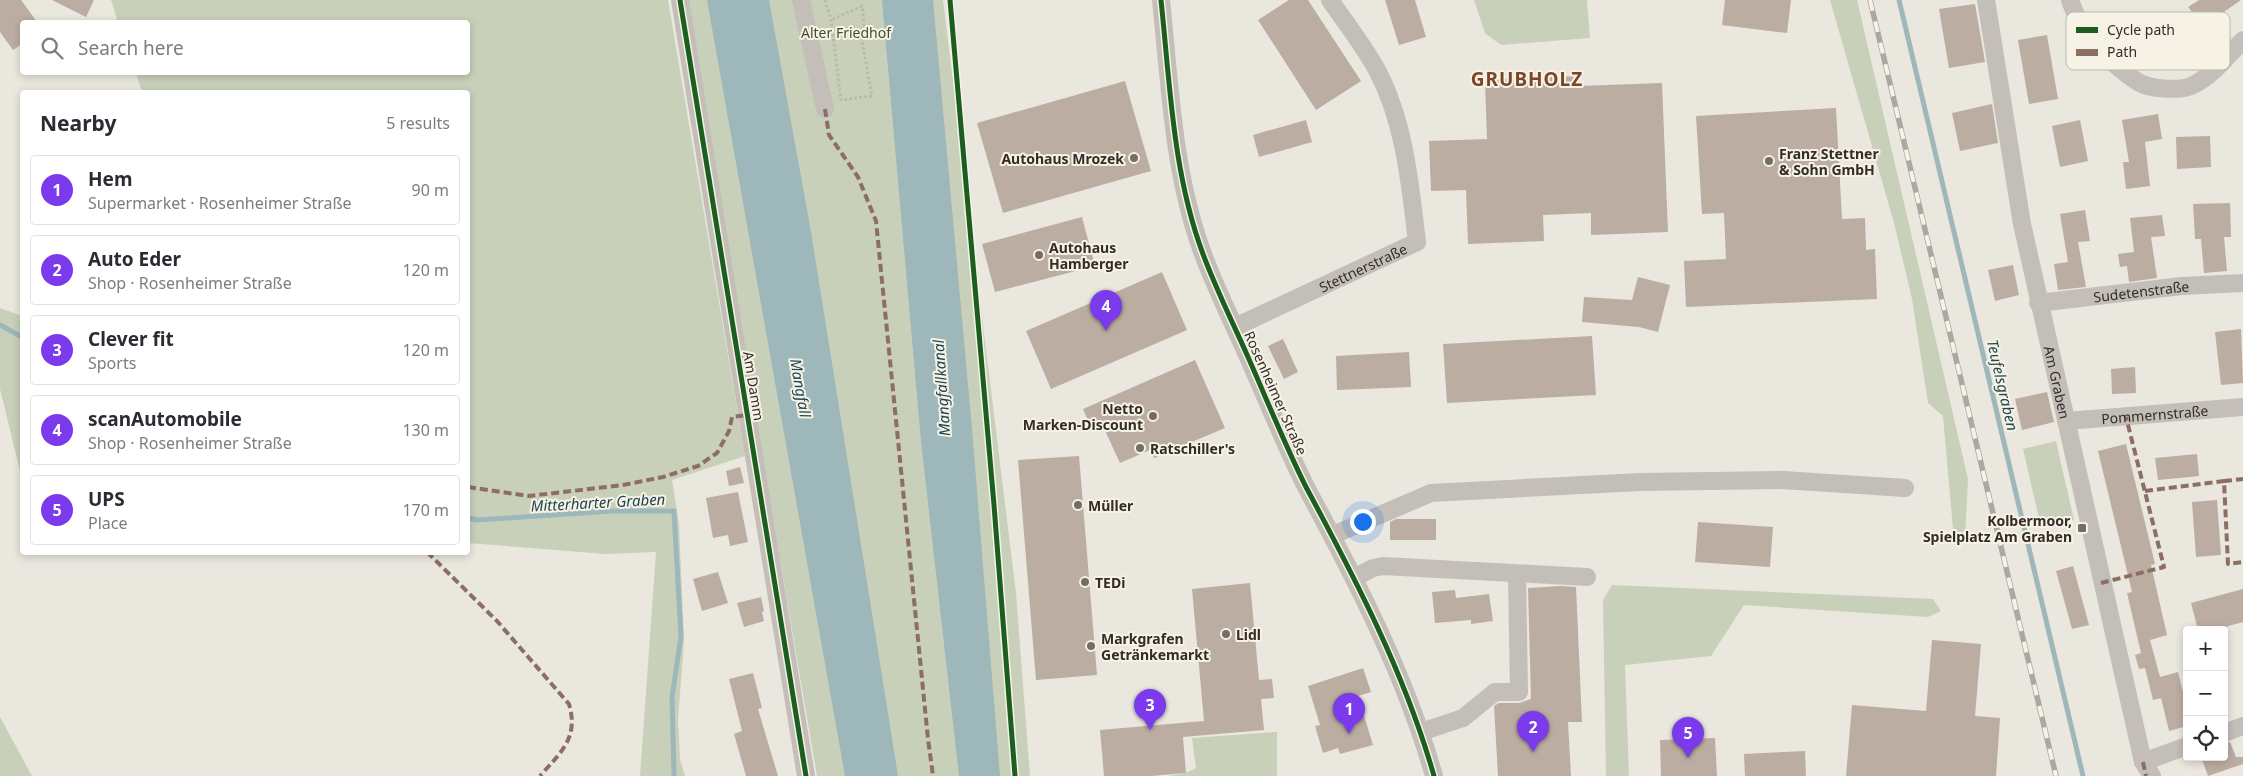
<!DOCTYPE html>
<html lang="en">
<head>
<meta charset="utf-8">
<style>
  :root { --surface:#fff; --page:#f7f7f7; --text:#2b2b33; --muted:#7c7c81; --line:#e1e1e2; --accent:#7c3aed }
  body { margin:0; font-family:"Noto Sans",sans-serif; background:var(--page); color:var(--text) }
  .controls { position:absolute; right:15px; bottom:15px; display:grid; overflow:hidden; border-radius:5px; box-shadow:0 2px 8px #0003 }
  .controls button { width:45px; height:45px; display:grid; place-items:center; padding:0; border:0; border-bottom:1px solid var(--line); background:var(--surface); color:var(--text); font:25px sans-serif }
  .you { position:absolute; left:1362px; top:521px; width:18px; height:18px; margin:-12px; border:4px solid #fff; border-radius:50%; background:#1a73e8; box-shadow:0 0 0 8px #1a73e833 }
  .badge { display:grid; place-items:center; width:32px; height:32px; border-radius:50%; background:var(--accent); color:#fff; font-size:16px; font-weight:700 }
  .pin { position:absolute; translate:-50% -41px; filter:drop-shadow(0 1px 2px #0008) }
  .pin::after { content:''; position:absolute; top:26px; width:18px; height:15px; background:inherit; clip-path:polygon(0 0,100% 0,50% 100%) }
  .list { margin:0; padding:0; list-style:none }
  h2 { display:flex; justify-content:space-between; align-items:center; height:65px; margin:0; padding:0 20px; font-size:21px }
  h2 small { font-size:16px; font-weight:400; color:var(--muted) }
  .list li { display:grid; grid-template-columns:32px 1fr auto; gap:15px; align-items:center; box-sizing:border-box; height:70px; margin:0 10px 10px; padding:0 10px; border:1px solid var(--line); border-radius:5px }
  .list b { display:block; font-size:19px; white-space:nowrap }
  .list p { margin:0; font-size:16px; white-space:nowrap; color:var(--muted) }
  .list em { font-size:16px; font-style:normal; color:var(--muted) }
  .icon { flex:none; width:28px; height:28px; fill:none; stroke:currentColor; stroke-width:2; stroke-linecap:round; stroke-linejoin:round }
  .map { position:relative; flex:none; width:2243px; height:776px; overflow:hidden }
  .search { position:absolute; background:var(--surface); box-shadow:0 2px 8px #0003; left:20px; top:20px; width:450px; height:55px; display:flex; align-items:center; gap:12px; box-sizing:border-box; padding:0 18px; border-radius:5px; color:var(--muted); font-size:19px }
  .panel { position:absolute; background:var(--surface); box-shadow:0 2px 8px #0003; left:20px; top:90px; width:450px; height:465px; border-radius:5px }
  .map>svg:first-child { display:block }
  .green { fill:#c8d0ba }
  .water { fill:#9db7ba }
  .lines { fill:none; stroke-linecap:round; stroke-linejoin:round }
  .stream { stroke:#9db7ba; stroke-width:5 }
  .building { fill:#bcada2 }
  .path { stroke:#bcb7b1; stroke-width:3; stroke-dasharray:2.5 2.5; stroke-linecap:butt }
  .minor { stroke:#c3beb8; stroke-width:18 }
  .rail-casing { stroke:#aba7a2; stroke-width:5.5 }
  .rail { stroke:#f7f2e6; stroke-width:4; stroke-dasharray:11; stroke-linecap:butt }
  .quiet { stroke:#8d6e63; stroke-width:4; stroke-dasharray:8 4; stroke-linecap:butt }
  .cycleway-casing { stroke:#f7f2e6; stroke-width:8 }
  .cycleway { stroke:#1b5e20; stroke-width:5 }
  .poi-dot { fill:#736d67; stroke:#f7f2e6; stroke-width:2 }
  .labels { text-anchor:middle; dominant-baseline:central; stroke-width:4; stroke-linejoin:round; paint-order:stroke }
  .park-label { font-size:14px; fill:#3e4f2d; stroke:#f7f2e6 }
  .poi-label { font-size:14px; font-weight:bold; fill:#332c27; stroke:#f7f2e6; text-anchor:start }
  .street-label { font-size:14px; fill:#332c27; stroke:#f7f2e6 }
  .water-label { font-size:15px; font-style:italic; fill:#204751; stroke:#f7f2e6 }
  .district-label { font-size:19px; font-weight:bold; letter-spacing:1px; fill:#7b4627; stroke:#f7f2e6 }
  .key { fill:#f7f2e6; stroke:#bcb7ad; stroke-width:1 }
  .key-label { font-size:14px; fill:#332c27 }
</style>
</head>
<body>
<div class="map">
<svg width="2243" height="776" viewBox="0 0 2243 776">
  <rect width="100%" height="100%" fill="#eae7df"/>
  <path class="green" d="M111,0h557l77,456 -73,24 7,44 5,118 -6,77 2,40 5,17h-45l16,-224 -51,2 -137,-11v-451h-326l-6,-19 332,-1v-50h-350z
    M684,0h259l73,593 14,183h-213z
    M1474,0h113l3,38 -89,7 -16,-12z
    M1830,0h27l111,479 -3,59 -12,-9 -10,-113 -15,-13 -16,-104 -18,-76z
    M0,308l22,8v163l-22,-90z
    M2056,441l18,79 -33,7 -18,-78z
    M1612,585l321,14 8,12 -13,6 -184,-12 -33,51 -86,9 4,111h-23l-3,-176z
    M0,717l32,59h-32z
    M1277,732v44h-110l19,-3 10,-5 -4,-30z"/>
  <path class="water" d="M707,0h62l42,232 87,544h-53z
    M882,0h51l39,429 28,347h-41l-38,-335z"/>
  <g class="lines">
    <path class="stream" d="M1899,0l184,776
      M0,325l22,12
      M468,518l9,2 135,-9h62l7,125 -9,62 2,78"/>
  </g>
  <path class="building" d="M0,0h21l16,22h-15v22l-9,6 -13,-18z
    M52,0h42l-8,17z
    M1289,0h19l53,81 -45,29 -58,-90z
    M1385,0h30l11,37 -27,8z
    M1725,0h66l-4,33 -65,-8z
    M2199,0h42l-39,27 3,4 -40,29 -14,-19 41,-29 -4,-5z
    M1975,4l10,58 -36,6 -10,-59z
    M2047,35l11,64 -29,5 -11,-64z
    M1579,76v10l83,-3 6,149 -77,3v-22l-48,2 1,26 -76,3 -2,-54 -35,1 -2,-50 58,-2 -2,-59z
    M1125,81l26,90 -148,42 -26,-90z
    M1992,104l6,39 -38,8 -8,-38z
    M1836,108l6,111 23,-1 1,32 9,-1 2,50 -191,8 -2,-46 42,-2 -2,-46 -22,1 -6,-98z
    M2158,114l4,25 -17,3 5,44 -24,3 -3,-27h6l-7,-42z
    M1306,120l6,22 -53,15 -6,-22z
    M2080,120l8,41 -28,6 -8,-41z
    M2210,136l1,31 -34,2 -1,-32z
    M2230,203l1,34h-7l3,34 -23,2 -3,-34h-6l-2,-35z
    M2085,210l5,31 -12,1 8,45 -28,3 -4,-26 14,-2 -8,-48z
    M2162,215l3,21 -14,1 6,41 -28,4 -2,-16 -7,1 -2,-13 16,-2 -4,-34z
    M1082,217l13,49 -100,26 -13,-48z
    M2013,265l6,30 -24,6 -7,-31z
    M1162,272l25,58 -136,59 -25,-58z
    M1638,277l32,8 -12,47 -19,-5 -57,-5 2,-25 48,3z
    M2241,329l2,54 -22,2 -6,-53z
    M1592,336l4,59 -149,8 -4,-59z
    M1283,339l15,33 -14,7 -16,-33z
    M1409,352l2,35 -74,3 -1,-34z
    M1195,360l30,68 -71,30 -4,-8 -30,13 -18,-39 -11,4 -8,-19z
    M2135,367l1,26 -24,1 -1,-25z
    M2047,392l7,30 -32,8 -7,-31z
    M2126,444l29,120 -4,1 16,70 -17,5 10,37 18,-5 9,36v18l-18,5 -8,-33 -8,2 -8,-32 -6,1 -4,-14 6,-2 -14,-60 5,-1 -34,-141z
    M2197,454l2,22 -41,4 -3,-22z
    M1079,456l18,219 -61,5 -18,-220z
    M740,467l4,16 -15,3 -3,-15z
    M738,492l10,50 -18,4 -2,-11 -15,3 -7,-40z
    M2217,500l4,55 -25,2 -4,-55z
    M1396,519h40v21h-46v-18z
    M1698,522l75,5 -3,40 -75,-5z
    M2073,566l16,59 -17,4 -16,-58z
    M718,572l10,31 -26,8 -9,-32z
    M1250,583l9,97 13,-1 2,19 -13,1 3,31 -81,7 3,36 -35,3h-47l-4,-46 104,-9 -12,-132z
    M1561,586l15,1 6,135h-14l3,54h-73l-4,-70 5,-3h20l12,-4 -3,-111z
    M2243,589v33l-29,8h-16l-7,-27z
    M1455,590l1,8 33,-4 4,27 -22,3v-4l-36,3 -3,-31z
    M761,597l3,14 -2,1 2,9 -20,6 -7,-24z
    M1932,640l49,4 -6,72 25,2 -4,58h-150l6,-71 74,6z
    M1363,668l8,24 -13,4 15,49 -33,9 -2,-6 -15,5 -8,-27 5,-1 -12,-39z
    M753,673l9,35 -4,1 20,67h-32l-12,-42 8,-3 -13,-52z
    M1715,738l2,38h-56l-1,-36z
    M2230,742l6,15h7v7l-35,12 -7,-19h23v-14z
    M1805,751l1,25h-61l-1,-22z"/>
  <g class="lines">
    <path class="path" d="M825,0l6,20 10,80 31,-4 -11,-60 4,-6 -3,-24 -31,14"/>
    <g class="minor">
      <path d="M680,0l126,776"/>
      <path d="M801,0l24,109"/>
      <path d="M1161,0c9,85 12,174 42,254 13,35 30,69 45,103 19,43 37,88 58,130 50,93 99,187 128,289"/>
      <path id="s1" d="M1986,0l36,224 121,538 9,14"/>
      <path d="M2070,0c9,30 42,66 68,82 11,7 41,9 53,4 21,-9 37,-31 52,-46"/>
      <path id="s2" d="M2038,303l144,-17 61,-3"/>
      <path id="s3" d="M1235,327l182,-85c-7,-58 -12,-119 -40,-172 -13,-24 -31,-47 -47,-70"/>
      <path id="s4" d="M2066,421l177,-14"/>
      <path d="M1333,535l98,-42 209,-11 143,-2 122,8"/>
      <path d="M1354,578l19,-10 10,-2 204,11"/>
      <path d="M1421,732l42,-14 32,-26h24l-2,-118"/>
      <path d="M2224,733l19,-7"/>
      <path d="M2143,762l44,-16"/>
    </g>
    <defs>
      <path id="rail" d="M1870,0l186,776"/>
    </defs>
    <use href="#rail" class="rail-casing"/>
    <use href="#rail" class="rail"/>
    <path class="quiet" d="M825,109l4,26 29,42 18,44 52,518 5,37
      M2224,481l19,-2
      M468,487l61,9 94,-11 40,-8 35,-11 19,-13 12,-22 3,-14 15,-2
      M2145,491l79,-10 4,83 15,-2
      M427,552l70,69 72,83c10,34 -8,48 -29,72
      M2101,583l63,-16 -38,-150
      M2143,762l3,14"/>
    <defs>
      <path id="cycleway" d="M680,0l126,776
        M950,0l44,505 21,271
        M1161,0c9,85 12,174 42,254 13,35 30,69 45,103 19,43 37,88 58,130 50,93 99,187 128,289"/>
    </defs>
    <use href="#cycleway" class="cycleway-casing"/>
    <use href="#cycleway" class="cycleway"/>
  </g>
  <g class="poi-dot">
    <circle cx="1134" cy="158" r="5"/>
    <circle cx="1769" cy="161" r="5"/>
    <circle cx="1039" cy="255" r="5"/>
    <circle cx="1153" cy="416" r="5"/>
    <circle cx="1140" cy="448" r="5"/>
    <circle cx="1078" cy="505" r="5"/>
    <rect x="2077" y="523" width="10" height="10" rx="2.5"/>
    <circle cx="1085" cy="582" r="5"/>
    <circle cx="1226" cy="634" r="5"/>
    <circle cx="1091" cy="646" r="5"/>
  </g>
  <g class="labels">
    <g class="park-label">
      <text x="846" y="32">Alter Friedhof</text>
    </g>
    <g class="poi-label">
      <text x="1779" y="153">Franz Stettner<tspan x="1779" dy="16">&amp; Sohn GmbH</tspan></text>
      <text x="1124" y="158" text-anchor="end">Autohaus Mrozek</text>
      <text x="1049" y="247">Autohaus<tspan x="1049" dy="16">Hamberger</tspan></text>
      <text x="1143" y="408" text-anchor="end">Netto<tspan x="1143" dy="16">Marken-Discount</tspan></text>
      <text x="1150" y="448">Ratschiller's</text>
      <text x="1088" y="505">Müller</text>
      <text x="2072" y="520" text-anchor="end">Kolbermoor,<tspan x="2072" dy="16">Spielplatz Am Graben</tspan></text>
      <text x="1095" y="582">TEDi</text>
      <text x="1236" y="634">Lidl</text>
      <text x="1101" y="638">Markgrafen<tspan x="1101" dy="16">Getränkemarkt</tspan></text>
    </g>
    <g class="street-label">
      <text stroke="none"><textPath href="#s3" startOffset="141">Stettnerstraße</textPath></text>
      <text stroke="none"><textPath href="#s2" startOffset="104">Sudetenstraße</textPath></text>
      <text stroke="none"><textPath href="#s1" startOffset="389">Am Graben</textPath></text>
      <text transform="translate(754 386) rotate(81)">Am Damm</text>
      <text transform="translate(1276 393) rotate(66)">Rosenheimer Straße</text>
      <text stroke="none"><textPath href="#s4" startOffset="89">Pommernstraße</textPath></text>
    </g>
    <g class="water-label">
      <text transform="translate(2003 385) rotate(77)">Teufelsgraben</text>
      <text transform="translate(801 388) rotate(80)">Mangfall</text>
      <text transform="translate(941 388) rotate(-94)">Mangfallkanal</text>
      <text transform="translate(598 502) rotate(-3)">Mitterharter Graben</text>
    </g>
    <g class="district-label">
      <text x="1527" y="79">GRUBHOLZ</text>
    </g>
  </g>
  <rect x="2066" y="12" width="164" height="58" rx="8" class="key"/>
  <rect x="2076" y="27" width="22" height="6" fill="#1b5e20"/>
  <rect x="2076" y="49" width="22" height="7" fill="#8d6e63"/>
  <g class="key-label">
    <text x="2107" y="35">Cycle path</text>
    <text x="2107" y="57">Path</text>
  </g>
</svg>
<div class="controls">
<button>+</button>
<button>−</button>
<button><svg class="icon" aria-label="locate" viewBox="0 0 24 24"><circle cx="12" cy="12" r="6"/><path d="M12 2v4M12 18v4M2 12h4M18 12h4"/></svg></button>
</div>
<div class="you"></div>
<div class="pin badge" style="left:1349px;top:734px">1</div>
<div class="pin badge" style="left:1533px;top:752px">2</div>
<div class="pin badge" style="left:1150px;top:730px">3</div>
<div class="pin badge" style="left:1106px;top:331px">4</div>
<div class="pin badge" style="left:1688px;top:758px">5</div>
<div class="search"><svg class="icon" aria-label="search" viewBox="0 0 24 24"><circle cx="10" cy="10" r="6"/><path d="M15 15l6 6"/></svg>Search here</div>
<section class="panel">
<h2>Nearby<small>5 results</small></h2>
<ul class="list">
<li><span class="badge">1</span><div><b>Hem</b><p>Supermarket · Rosenheimer Straße</p></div><em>90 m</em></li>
<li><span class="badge">2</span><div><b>Auto Eder</b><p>Shop · Rosenheimer Straße</p></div><em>120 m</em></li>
<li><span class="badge">3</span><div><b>Clever fit</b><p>Sports</p></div><em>120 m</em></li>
<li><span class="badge">4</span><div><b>scanAutomobile</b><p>Shop · Rosenheimer Straße</p></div><em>130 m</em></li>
<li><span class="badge">5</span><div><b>UPS</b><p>Place</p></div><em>170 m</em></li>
</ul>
</section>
</div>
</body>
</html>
